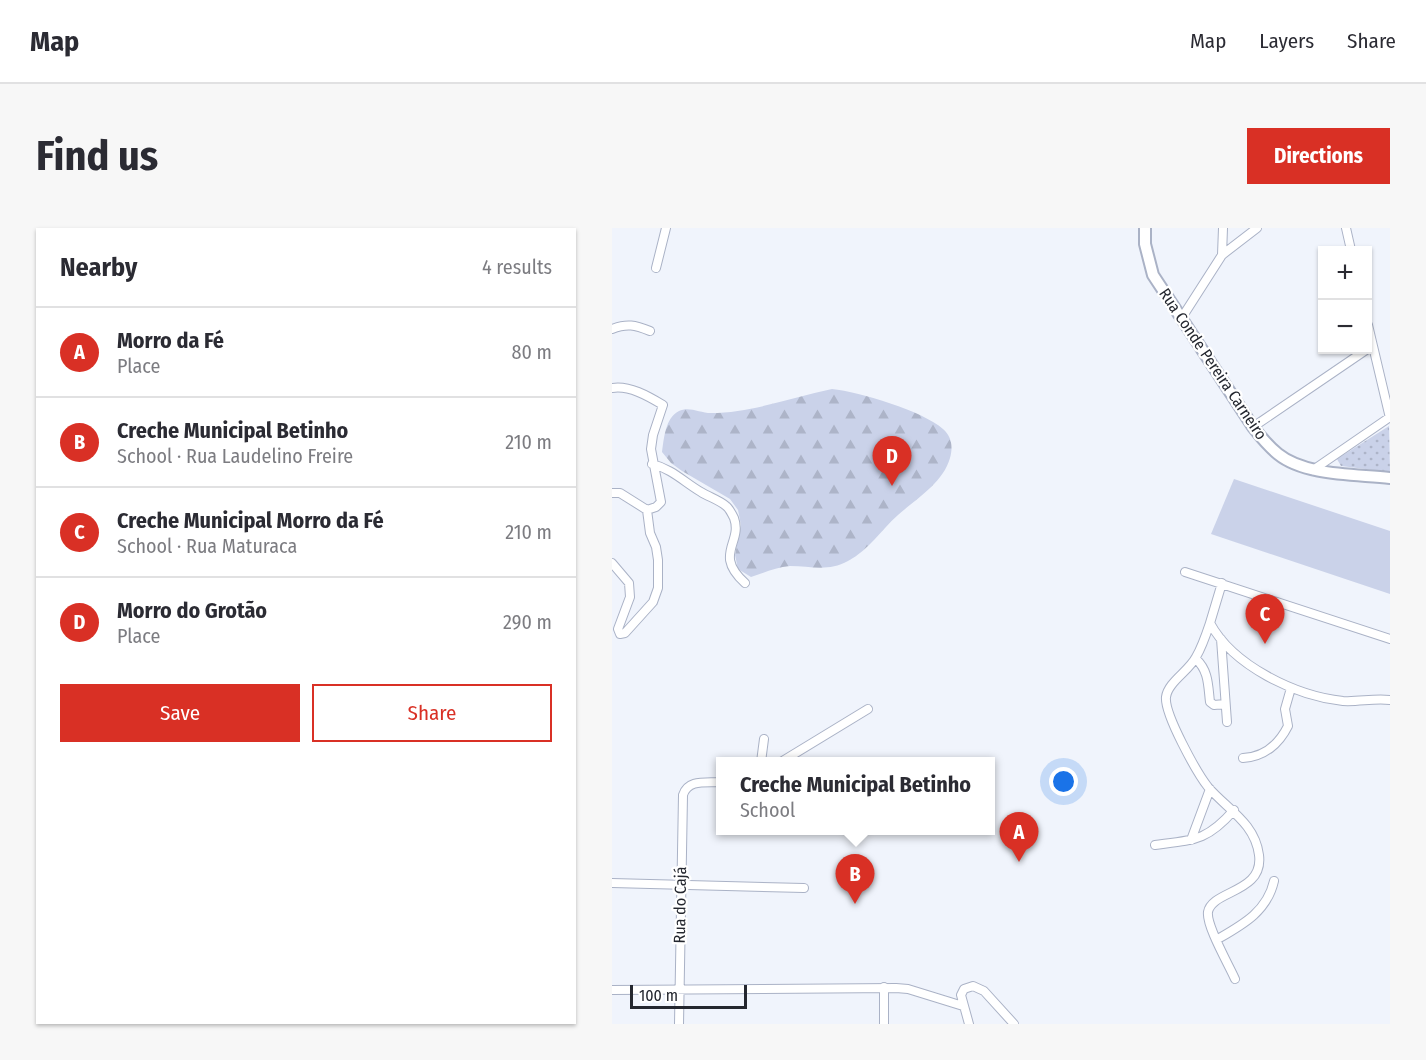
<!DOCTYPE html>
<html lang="en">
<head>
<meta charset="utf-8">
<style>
  :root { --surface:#fff; --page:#f7f7f7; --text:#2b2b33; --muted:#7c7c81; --line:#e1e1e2; --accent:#d93025 }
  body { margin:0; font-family:"Fira Sans Condensed",sans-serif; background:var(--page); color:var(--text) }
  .controls { position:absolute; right:18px; top:18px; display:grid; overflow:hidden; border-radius:0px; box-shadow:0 2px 4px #0004 }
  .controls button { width:54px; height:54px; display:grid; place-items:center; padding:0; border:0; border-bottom:2px solid var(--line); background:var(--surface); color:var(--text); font:30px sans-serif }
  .scale { position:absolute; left:18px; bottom:15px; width:117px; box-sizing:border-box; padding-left:6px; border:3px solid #24272f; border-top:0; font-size:16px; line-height:21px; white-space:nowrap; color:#24272f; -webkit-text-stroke:4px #fff; paint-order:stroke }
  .you { position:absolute; left:452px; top:554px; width:21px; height:21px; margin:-15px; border:4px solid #fff; border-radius:50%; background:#1a73e8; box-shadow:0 0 0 9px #1a73e833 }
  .badge { display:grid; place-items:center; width:39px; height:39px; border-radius:50%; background:var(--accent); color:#fff; font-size:20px; font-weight:700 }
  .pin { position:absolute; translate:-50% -50px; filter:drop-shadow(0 2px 3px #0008) }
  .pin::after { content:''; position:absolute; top:32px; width:21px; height:18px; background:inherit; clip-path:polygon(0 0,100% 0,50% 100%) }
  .popup { position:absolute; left:104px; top:529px; width:279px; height:78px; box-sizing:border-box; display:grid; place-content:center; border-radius:0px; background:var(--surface); filter:drop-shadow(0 2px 4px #0005); font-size:20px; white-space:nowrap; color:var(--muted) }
  .popup b { font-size:22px; color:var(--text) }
  .popup::after { content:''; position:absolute; left:50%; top:100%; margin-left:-12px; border:12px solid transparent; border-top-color:var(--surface) }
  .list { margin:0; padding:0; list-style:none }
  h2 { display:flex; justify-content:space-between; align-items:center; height:78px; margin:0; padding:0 24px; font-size:26px }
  h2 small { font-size:20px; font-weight:400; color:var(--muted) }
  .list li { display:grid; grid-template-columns:39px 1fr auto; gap:18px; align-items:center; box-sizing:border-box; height:90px; padding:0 24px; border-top:2px solid var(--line) }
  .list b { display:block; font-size:22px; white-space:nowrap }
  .list p { margin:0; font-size:20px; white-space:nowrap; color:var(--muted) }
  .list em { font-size:20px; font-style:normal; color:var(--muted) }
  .actions { display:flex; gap:12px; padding:18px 24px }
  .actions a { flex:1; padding:14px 0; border:2px solid var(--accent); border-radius:0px; text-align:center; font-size:21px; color:var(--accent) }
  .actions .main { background:var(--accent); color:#fff }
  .map { position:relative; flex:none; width:778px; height:796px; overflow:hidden; border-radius:0px }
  header { display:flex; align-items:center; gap:36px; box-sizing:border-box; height:84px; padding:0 30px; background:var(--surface); border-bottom:2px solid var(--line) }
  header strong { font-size:28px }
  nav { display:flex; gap:33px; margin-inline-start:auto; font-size:21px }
  .intro { display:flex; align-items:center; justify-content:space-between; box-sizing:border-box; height:144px; padding:0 36px }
  h1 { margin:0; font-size:42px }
  .button { padding:15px 27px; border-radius:0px; background:var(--accent); color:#fff; font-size:21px; font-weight:700 }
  main { display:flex; gap:36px; padding:0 36px }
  aside { flex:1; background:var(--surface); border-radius:0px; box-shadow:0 2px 4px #0004 }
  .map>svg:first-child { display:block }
  .green { fill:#cad2e9 }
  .forest { fill:url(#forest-firs) }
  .park { fill:url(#park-dots) }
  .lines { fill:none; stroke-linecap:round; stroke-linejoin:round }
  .street-casing { stroke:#aab2c6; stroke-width:10 }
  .secondary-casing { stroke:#aab2c6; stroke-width:14 }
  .street { stroke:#fff; stroke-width:8 }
  .secondary { stroke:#fff; stroke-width:10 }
  .labels { text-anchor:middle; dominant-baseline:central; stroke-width:4.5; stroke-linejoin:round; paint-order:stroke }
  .street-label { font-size:16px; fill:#24272f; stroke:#fff }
</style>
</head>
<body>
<header>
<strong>Map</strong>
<nav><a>Map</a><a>Layers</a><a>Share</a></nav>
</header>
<div class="intro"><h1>Find us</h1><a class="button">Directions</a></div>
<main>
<aside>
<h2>Nearby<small>4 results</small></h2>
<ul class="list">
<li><span class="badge">A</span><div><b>Morro da Fé</b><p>Place</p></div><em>80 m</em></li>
<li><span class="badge">B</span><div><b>Creche Municipal Betinho</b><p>School · Rua Laudelino Freire</p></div><em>210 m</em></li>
<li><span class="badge">C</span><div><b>Creche Municipal Morro da Fé</b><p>School · Rua Maturaca</p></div><em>210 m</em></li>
<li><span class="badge">D</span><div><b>Morro do Grotão</b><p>Place</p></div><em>290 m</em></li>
</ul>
<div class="actions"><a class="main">Save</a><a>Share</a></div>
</aside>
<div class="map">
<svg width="778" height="796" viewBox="0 0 778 796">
  <defs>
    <pattern id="forest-firs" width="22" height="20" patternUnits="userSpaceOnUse" patternTransform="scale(1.5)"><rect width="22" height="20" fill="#cad2e9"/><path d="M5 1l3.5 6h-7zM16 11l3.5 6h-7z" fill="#adb4c8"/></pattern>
    <pattern id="park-dots" width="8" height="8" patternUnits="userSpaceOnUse" patternTransform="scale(1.5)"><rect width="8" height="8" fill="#cad2e9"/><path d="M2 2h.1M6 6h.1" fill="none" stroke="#adb4c8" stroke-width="1.8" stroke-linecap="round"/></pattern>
  </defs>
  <rect width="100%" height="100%" fill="#f0f4fc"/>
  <path class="green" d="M622,251l156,52v63l-179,-60z"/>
  <path class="forest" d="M220,161c28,3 91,22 111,40 9,8 10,18 7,29 -7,25 -34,41 -52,57 -17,15 -29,35 -50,46 -20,11 -37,5 -58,5 -14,1 -26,7 -39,11l-13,-8 -3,-14 6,-30 -3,-15 -8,-11 -48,-28 -11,-8 -9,-11c2,-13 3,-34 17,-41 10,-5 21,2 32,2 41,0 81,-16 121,-24z"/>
  <path class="park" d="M777,198l1,46 -49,-6 -4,-7z"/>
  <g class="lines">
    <defs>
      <path id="street" d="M734,0l5,22
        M610,27l1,-27
        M44,40l10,-40
        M569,91l41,-64 35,-27
        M756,97l22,93
        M0,101c15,-6 23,-4 38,2
        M0,160c17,-3 36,8 51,17l-10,30 -2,14 10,53 -5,5 -9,3
        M641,199l113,-77
        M40,236c20,5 32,18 49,28 8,5 18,8 25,14 3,2 6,8 8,12 9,25 -21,36 11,65
        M701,242l77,-53
        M0,265h8l27,17 3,23 6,14 2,13v28l-5,14 -28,31 -5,1 -2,-5 12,-32 -1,-14 -17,-20
        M573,344l205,67
        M610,355l-12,40c23,43 86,73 133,78 16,1 31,-3 47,-1
        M598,395c-4,12 -8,24 -14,34 -7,14 -28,25 -30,40 -2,17 31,76 42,90 19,22 47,36 51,68 5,38 -47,35 -51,57 -2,14 21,53 27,67
        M609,411l6,83
        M584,431c13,12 12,27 14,43l4,3 11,-1
        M631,530c21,-1 36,-14 45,-32l-3,-17 6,-21
        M149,534l3,-23
        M169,534l87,-53
        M579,612l19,-51
        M543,617c39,-5 52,-4 79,-35
        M0,655l192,5
        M604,712c26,-15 51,-28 58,-59
        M0,762l284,-2 12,1 55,17
        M67,796l4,-229c5,-16 23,-12 37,-13
        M272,796v-37
        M357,796l-8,-29 3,-6 9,-3 11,5 30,33"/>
      <path id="secondary" d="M533,0v16l8,31 100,152c7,9 15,19 25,27 27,22 78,20 112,24"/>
    </defs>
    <use href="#street" class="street-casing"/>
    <use href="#secondary" class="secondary-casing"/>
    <use href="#street" class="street"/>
    <use href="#secondary" class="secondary"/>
  </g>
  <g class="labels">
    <g class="street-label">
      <text transform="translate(601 136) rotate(56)">Rua Conde Pereira Carneiro</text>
      <text transform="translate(68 677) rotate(-89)">Rua do Cajá</text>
    </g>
  </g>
</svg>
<div class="controls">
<button>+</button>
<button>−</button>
</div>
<div class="scale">100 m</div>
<div class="you"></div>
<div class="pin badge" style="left:407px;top:634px">A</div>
<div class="pin badge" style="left:243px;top:676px">B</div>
<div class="popup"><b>Creche Municipal Betinho</b>School</div>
<div class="pin badge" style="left:653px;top:416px">C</div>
<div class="pin badge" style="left:280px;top:258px">D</div>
</div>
</main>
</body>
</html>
